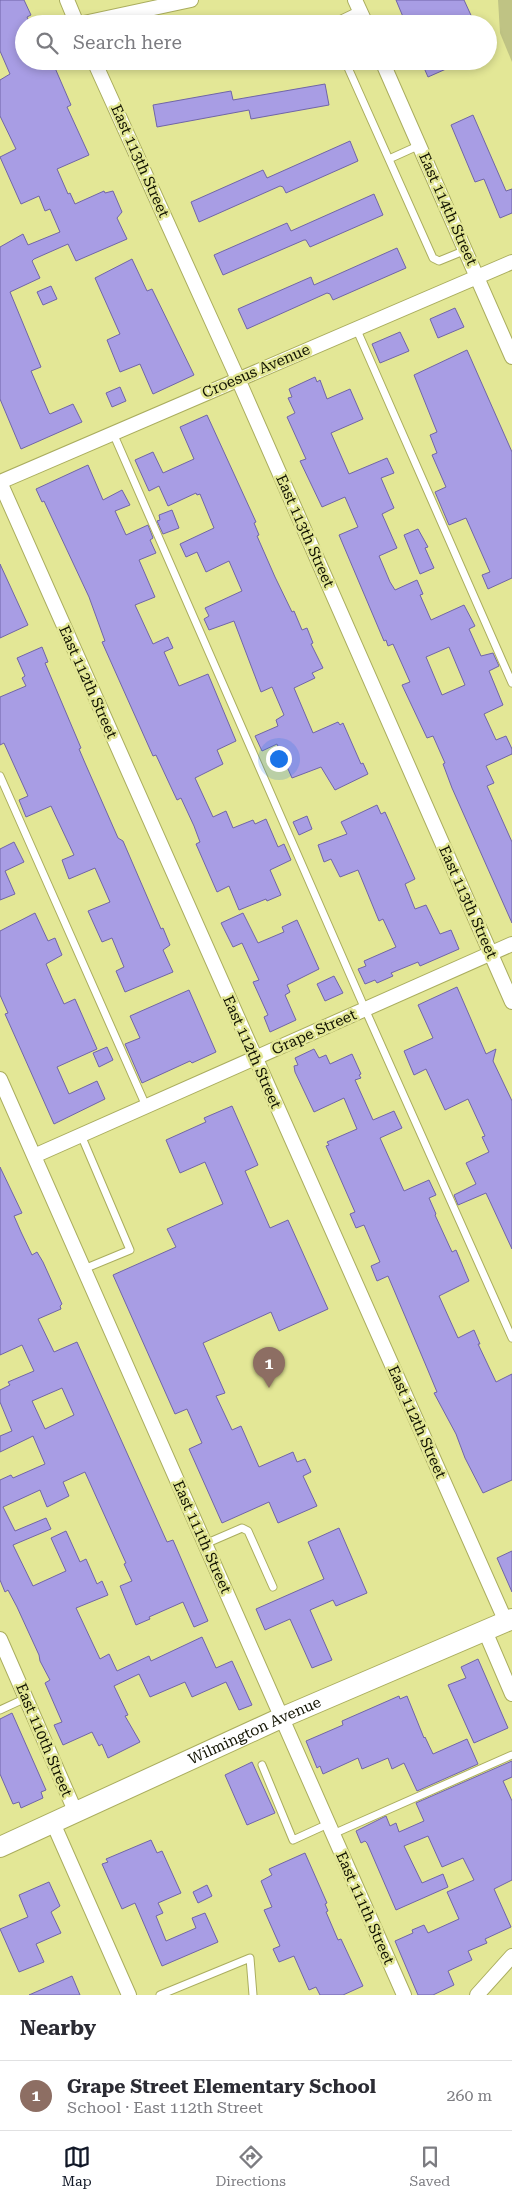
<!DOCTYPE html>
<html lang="en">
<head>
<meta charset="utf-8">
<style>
  :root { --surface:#fff; --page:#f7f7f7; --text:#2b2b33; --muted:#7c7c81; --line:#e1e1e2; --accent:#111827 }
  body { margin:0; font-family:"Roboto Serif",serif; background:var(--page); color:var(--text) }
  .you { position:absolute; left:278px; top:758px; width:18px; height:18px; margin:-12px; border:4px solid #fff; border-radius:50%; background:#1a73e8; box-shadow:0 0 0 8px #1a73e833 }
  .badge { display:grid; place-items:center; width:32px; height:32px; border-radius:50%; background:var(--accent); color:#fff; font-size:16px; font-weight:700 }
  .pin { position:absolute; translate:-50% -41px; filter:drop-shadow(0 1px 2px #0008) }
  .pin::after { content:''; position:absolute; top:26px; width:18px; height:15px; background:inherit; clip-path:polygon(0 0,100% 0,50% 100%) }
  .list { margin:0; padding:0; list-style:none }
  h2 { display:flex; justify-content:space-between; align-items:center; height:65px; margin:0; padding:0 20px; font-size:21px }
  h2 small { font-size:16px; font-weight:400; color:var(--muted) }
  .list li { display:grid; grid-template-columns:32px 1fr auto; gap:15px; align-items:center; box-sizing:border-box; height:70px; padding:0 20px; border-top:1px solid var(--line) }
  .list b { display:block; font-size:19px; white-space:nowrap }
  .list p { margin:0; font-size:16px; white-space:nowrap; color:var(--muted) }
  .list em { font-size:16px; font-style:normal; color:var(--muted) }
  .icon { flex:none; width:28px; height:28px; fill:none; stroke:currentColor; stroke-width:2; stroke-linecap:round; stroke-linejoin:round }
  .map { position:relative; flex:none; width:512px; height:1995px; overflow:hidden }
  .search { position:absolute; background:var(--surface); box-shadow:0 2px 8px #0003; left:15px; right:15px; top:15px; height:55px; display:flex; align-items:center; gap:12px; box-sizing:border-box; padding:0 18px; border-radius:28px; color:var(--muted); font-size:19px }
  .sheet { height:135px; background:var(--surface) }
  nav { display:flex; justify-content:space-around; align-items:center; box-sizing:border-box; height:70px; border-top:1px solid var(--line); background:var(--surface); font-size:14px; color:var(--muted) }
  nav a { display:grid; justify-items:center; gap:2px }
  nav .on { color:var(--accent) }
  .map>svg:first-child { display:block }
  .green { fill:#bfc384 }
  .building { fill:#a89de4; stroke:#7065a7; fill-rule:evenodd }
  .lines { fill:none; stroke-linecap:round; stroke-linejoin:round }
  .lane-casing { stroke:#aaad5e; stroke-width:9 }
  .street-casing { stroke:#aaad5e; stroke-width:16 }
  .secondary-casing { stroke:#aaad5e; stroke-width:22 }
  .lane { stroke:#fff; stroke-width:7 }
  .street { stroke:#fff; stroke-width:14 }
  .secondary { stroke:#fff; stroke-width:20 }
  .labels { text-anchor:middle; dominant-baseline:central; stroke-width:5; stroke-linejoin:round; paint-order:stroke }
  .street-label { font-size:15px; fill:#111200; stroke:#e3e796 }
</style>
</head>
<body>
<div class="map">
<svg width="512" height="1995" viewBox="0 0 512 1995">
  <rect width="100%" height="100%" fill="#e3e796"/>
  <path class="green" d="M498,0h14v62l-12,-29z"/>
  <path class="building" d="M0,0h24l7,15 -4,2 3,7h-6v37h28l19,44 -4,2 22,48 -32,14 11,25 2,-1 5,11 29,-13 1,2 8,-2 9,21 -5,6 10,21 -51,22 -8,-17 -34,15 -2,2 8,17 -30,14 31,75 -10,4 18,42 1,1 23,-10 9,18 -61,27 -21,-50v-152l23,-13 5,11 32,-13 -10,-23 -5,2 -6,-15 -18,8 -21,-47 16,-8 -16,-33v-36l10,-6 -10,-23z
    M396,0h68l11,24h-69z
    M421,61h43l-36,16z
    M325,84l4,21 -78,14 -2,-9 -92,17 -4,-22 78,-14 2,9z
    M473,115l33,76 6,-2v24l-12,5 -16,-39 -9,3 -24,-57z
    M350,141l8,20 -72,32 -3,-6 -3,-1 -81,36 -8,-20 72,-32 4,8z
    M374,194l9,21 -73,32 -4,-7h-2l-81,35 -9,-20 73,-32 4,8z
    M397,248l9,20 -73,32 -3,-6 -3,-1 -80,36 -9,-20 73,-32 3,8z
    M132,259l15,32 5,-2 42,86 -41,19 -13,-30 -20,8 -13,-32 13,-6 -25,-56z
    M51,286l6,13 -14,6 -6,-13z
    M455,308l9,19 -26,11 -8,-19z
    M400,332l9,19 -29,12 -8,-19z
    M467,350l45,102v126l-24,11 -6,-14 8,-3 -24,-54 -17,7 -14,-33 11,-5 -14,-32 5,-2 -7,-18 7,-3 -23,-57z
    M315,377l2,5 3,-2 7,19 23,-10 13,30 -32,14 18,41 38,-16 7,15 -13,5 13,30 -12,6 15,34 -18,8 11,26 5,8 22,-10 6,14 -3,1 11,25 33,-15 11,21 -6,3 12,27 12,-3 6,13 -10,5 14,34 -19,9 12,26 10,-4 6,13v5l-26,12 8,17 -7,3 25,56v81l-60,-135 -9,-24 2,-1 -12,-27 -6,2 -25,-53 8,-3 -17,-38 -5,2 -2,-6 -2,1 -45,-106 19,-8 -13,-30 -23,10 -22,-46 6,-2 -19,-42 8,-4 -7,-15 4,-1 -3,-8zM449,647l16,38 -23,10 -16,-38z
    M120,387l6,14 -14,6 -6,-14z
    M207,415l49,107 -2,1 5,12 -2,1 18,41 17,35 2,-1 8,19 5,-2 6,15 -2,1 12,24 -11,5 3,5 -21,10 19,45 25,-11 2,3 3,-2 18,41 2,-1 5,11 -33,16 -14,-23 -29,11 -15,-34 -15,7 -7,-15 23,-10 -2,-6 8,-5 -12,-28 -11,5 -27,-71 -25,9 -5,-11 5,-3 -4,-8 37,-17 -13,-30 -23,11 -9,-20 -11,5 -6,-13 34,-16 -14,-34 -3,1 -1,-2 -28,13 -9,-20 -10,5 -14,-31 18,-8 10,21 31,-14 -14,-32z
    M88,465l15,35 19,-10 8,15 -15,6 11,24 22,-10 5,13 -3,2 6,13 -17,7 16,37 -20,8 18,39 15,-7 5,11 -9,4 15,34 29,-12 28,67 -19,9 6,14 -28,14 18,39 13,-6 7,17 20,-8 2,4 11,-5 12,28 6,-3 7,16 -21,10 11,25 -14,6 -1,-2 -27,11 -10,-24 -12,6 -21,-48 4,-2 -6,-16 -13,-28 -4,2 -21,-45 -3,1 -51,-114 3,-1 -16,-44 -45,-96 -2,1 -6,-13z
    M172,510l7,18 -16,6 -6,-13 3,-1 -1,-5z
    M418,529l10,18 -3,1 9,20 -14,6 -16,-39z
    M0,564l28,61 -28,13z
    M42,647l6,15 -3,1 36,85 -2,1 6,14 33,75 5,3 38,88 2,-1 7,17 -7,5 10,22 -48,20 -9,-21 8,-4 -12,-29 -10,4 -14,-31 22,-9 -15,-34 -26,11 -7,-19 12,-5 -23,-49 -25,11 -7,-17 9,-4 -24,-53 -4,2v-48l26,-11 -4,-8 3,-2 -8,-18z
    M377,805l4,9 4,-2 30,67 -10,5 10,25 11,-4 14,29 11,-4 8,19 -39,17 -2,-4 -27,11 2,3 -16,7 -2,-3 -10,4 -7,-15 8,-3 -2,-5 32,-14 -13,-28 -4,2 -21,-51 -18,7 -9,-18 -7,3 -6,-17 29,-11 -6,-12z
    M307,816l5,13 -13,6 -6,-13z
    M14,842l10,20 -19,9 10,23 -15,6v-51z
    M35,913l13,28 7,-3 7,17 -16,9 6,14 12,26 11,-5 22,50 -40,18 12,27 28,-13 8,18 -51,25 -49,-110 3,-1 -8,-18v-64z
    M243,913l15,30 26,-11 -2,-5 15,-7 22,49 -32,16 3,7 -5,3 11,25 -26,12 -6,-15 4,-2 -15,-33 6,-2 -17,-37 -9,4 -12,-24z
    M334,976l9,17 -18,8 -8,-17z
    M457,987l29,67 10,-5 -3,12 19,40v148l-26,-56 -28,12 -4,-10 22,-11 -10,-21 23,-11 -7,-15 3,-1 -17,-37 -23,11 -19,-41 -12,6 -10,-24 29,-13 -15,-33z
    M189,990l27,62 -24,11 -2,-2 -48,22 -17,-39 15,-6 -10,-22z
    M107,1047l6,13 -14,7 -6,-14z
    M314,1049l5,9 7,-3 4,9 22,-10 9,20 -2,1 2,3 -6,2 18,40 21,-9 8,17 -22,10 24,53 25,-11 7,15 -7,3 7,16 -1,1 17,37 4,-2 13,31 -30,15 19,42 16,-8 6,14h-2l18,38 16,-8v106l-29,13 -18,-35 -9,-24 -22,-41 3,-1 -10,-24 -39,-92 -11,5 -6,-15 9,-4 -16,-37 -8,3 -6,-14 5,-2 -29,-66 3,-1 -2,-3 30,-13 -13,-31 -30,14 -19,-40 -1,-6 4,-1 -3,-7z
    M232,1106l26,59 -13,6 25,57 18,-8 40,89 -49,22 -8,-19 -68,31 22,50 -9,3 16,34 9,-4 18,41 34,-15 4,10 8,-3 6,13 -8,4 14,30 -39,17 -9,-21 -47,21 -33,-74 13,-6 -15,-34 -12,5 -62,-139 63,-28 -9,-18 56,-25 -18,-42 -25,11 -14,-33 40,-18 -2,-4z
    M0,1167l22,46 -8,3 7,16 11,23 5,-3 6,10 19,42 -2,2 1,3 -23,10 16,33 23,-10 90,200 6,-2 35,81 -14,6 -11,-25 -34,15 1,2 -14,6 -16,-39 12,-5 -8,-17 2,-1 -41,-91 -22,10 6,14 -22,11 -7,-17 -37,17 12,24 31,-13 5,11 -38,16 20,41 33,-15 -15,-33 15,-7 14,31 6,-3 11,25 5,-3 6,14 -32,13 24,51 9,-5 8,17 32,-15 2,5 51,-24 14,31 16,-7 20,44 -13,5 -13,-28 -34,15 -7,-15 -35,15 -11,-23 -25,12 14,29 -3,1 15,26 -32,16 -6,-14 -3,2 -7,-14 -29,13 -9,-20 8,-3 -17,-39 5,-3 -10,-19 -1,-6 -22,-48 -9,-17 -3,2 -5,-12v-100l11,-5 2,3 32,-14 -12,-28 -33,16v-16l12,-5 -12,-29v-12l10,-5 -2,-3 26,-11 -12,-26 -22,10zM62,1388l12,27 -29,14 -13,-28z
    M339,1528l28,65 -31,13 -3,-6 -23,10 22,50 -20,8 -22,-49 -25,11 -9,-21 68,-30 -16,-37z
    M512,1551v41l-15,-34z
    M478,1659l30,69 -34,15 -26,-58 18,-7 -5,-11z
    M399,1696l1,3 7,-3 17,42 1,-1 8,17 34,-15 11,25 -61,27 -13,-28 -12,6 -4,-11 -26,11 -4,-11 -35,16 -3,-8 -3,2 -11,-27 37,-16 -1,-4z
    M12,1713l34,77 -5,2 2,6 -22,10 -2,-6 -6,2 -13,-30v-55z
    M512,1761v16l-9,4 9,20v79l-18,9 17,38 -26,12 2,4 -19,8 4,9 -24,11 6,14 -21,10h-15l-23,-54 18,-8 -1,-3 12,-5 4,8 31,-14 -12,-27 27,-12 -11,-22 -21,9 -14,-31 -24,10 18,37 21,-9 5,13 -52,23 -29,-67 -2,-2 -4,2 -5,-12 30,-15 4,10 6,-3 3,9 25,-11 -8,-18z
    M252,1762l23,51 -28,12 -22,-50z
    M151,1840l6,13 5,-2 19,42 -23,10 5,10 -7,3 10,25 30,-13 -4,-10 13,-5 13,29 -56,24 -27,-63 -13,6 -20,-45 6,-2 -2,-3z
    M305,1853l22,50 -2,1 3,7 -2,1 12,28 3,-1 22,47 -20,9h-23l-4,-8 -7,3 -15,-34 -15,6 -6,-13 7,-3 -16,-36 8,-3 -11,-26 11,-6 -3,-6z
    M49,1882l11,24 -9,6 10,21 -25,11 8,18 -25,10 -19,-43 28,-12 -9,-22z
    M207,1885l5,11 -14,7 -5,-11z
    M72,1976l8,19h-51z"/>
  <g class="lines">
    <defs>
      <path id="lane" d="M331,24l29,-14
        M345,61l88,197 6,3 27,-11
        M389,159l31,-14
        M356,328l156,355
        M113,433l252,576 147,329
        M0,776l146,330
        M81,1135l49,115 -46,19
        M205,1544l37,-16 6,3 25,56
        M0,1710l26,-12
        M262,1765l31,75 35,-16
        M333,1834l179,-79
        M160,1995l90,-37 3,37"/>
      <path id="street" d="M67,0l10,24
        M355,0l11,24
        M79,24l112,-24
        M94,61l144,318 274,623
        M382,61l130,296
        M0,482l506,1140
        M0,482l512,-220
        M0,1079l404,916
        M34,1156l478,-212
        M485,1631l27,63
        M0,1639l76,174
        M53,1823l76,172
        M477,1995l35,-39"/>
      <g id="secondary">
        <path id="s1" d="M0,1847l281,-129 231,-99"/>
      </g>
    </defs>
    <use href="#lane" class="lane-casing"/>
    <use href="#street" class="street-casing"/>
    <use href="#secondary" class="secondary-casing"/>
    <use href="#lane" class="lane"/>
    <use href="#street" class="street"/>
    <use href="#secondary" class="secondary"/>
  </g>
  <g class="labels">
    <g class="street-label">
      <text transform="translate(140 161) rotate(66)">East 113th Street</text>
      <text transform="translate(448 209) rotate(66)">East 114th Street</text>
      <text transform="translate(256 371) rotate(-23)">Croesus Avenue</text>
      <text transform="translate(305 531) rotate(66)">East 113th Street</text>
      <text transform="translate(88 682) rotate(66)">East 112th Street</text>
      <text transform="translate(468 902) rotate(66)">East 113th Street</text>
      <text transform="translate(314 1032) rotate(-24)">Grape Street</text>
      <text transform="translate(252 1052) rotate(66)">East 112th Street</text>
      <text transform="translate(417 1422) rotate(66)">East 112th Street</text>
      <text transform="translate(202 1537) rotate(66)">East 111th Street</text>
      <text stroke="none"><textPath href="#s1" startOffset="280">Wilmington Avenue</textPath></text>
      <text transform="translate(44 1740) rotate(67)">East 110th Street</text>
      <text transform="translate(365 1908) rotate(66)">East 111th Street</text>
    </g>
  </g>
</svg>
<div class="you"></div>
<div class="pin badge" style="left:269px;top:1388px;background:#8d6e63">1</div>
<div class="search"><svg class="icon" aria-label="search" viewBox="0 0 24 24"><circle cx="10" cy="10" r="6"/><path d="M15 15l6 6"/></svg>Search here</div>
</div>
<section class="sheet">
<h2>Nearby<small></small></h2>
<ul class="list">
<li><span class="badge" style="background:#8d6e63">1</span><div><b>Grape Street Elementary School</b><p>School · East 112th Street</p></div><em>260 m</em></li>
</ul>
</section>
<nav>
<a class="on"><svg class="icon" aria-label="map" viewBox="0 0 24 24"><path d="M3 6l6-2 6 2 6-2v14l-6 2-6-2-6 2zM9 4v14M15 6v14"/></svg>Map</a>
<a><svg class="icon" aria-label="directions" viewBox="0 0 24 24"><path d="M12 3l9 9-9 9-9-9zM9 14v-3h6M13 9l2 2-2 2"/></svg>Directions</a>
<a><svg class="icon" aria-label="saved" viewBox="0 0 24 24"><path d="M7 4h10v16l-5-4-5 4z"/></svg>Saved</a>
</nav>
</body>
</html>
